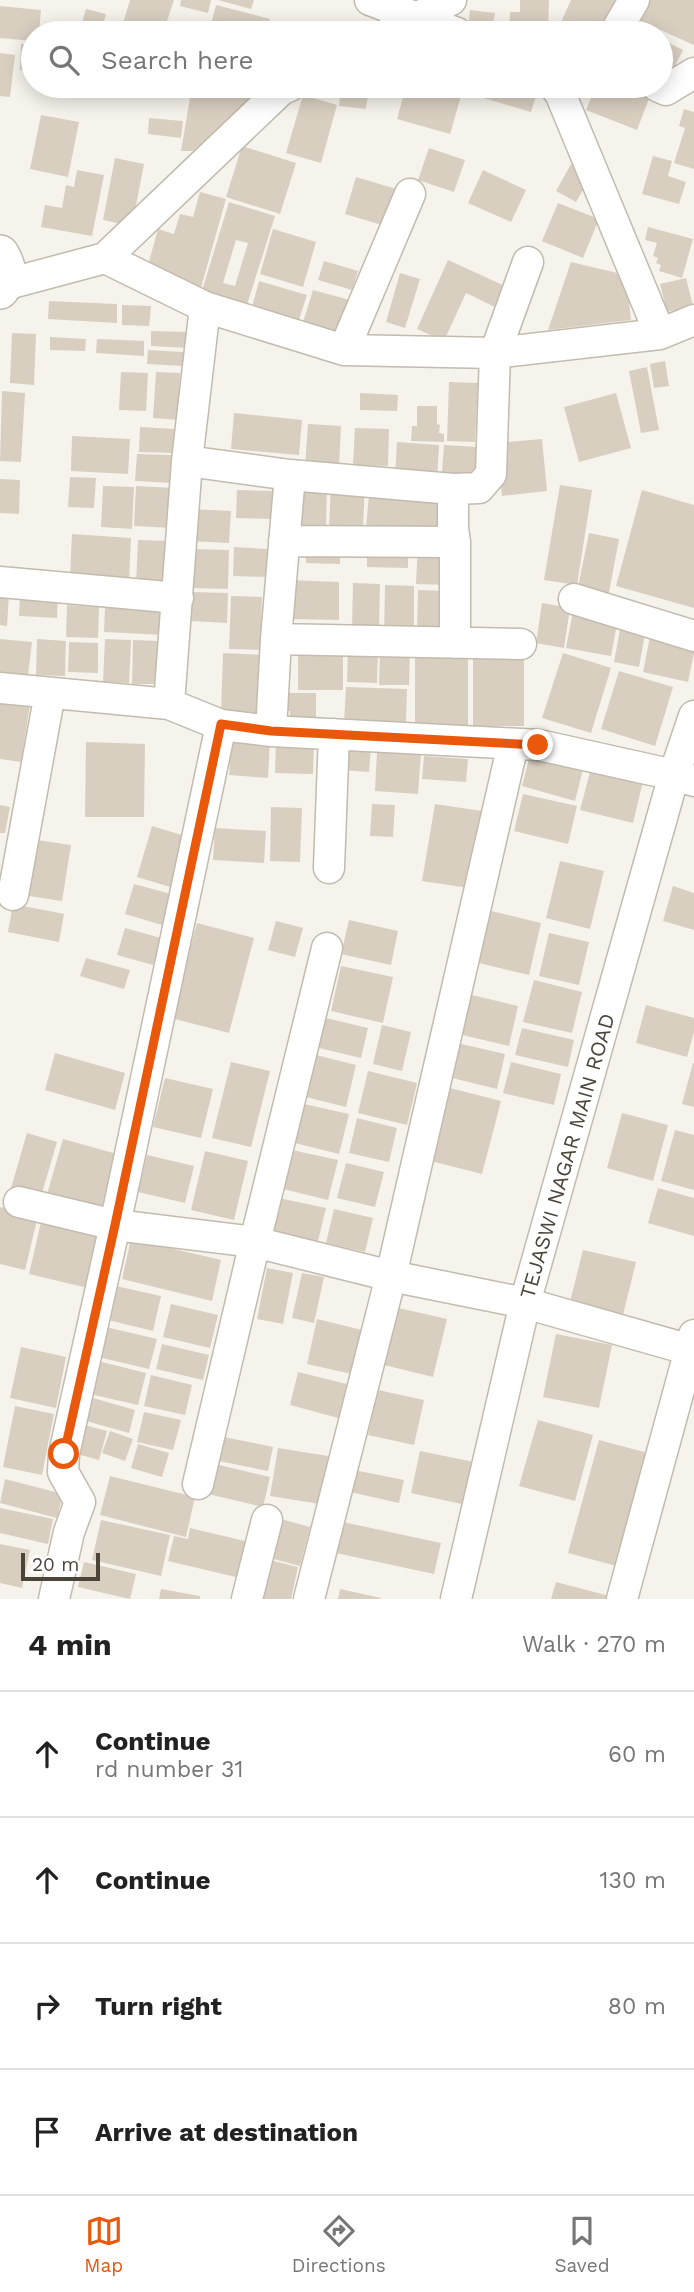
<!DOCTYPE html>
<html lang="en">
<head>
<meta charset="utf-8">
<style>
  :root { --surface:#fff; --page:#f2f2f2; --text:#222; --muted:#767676; --line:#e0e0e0; --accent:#ea580c }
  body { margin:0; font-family:"Work Sans",sans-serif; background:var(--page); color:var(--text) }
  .scale { position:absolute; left:21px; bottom:18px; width:79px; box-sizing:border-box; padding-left:7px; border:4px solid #4b4439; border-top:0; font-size:19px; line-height:24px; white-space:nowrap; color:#4b4439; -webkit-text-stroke:5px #fff; paint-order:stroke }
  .stop { position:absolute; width:21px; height:21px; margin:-16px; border:5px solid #ea580c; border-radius:50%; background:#fff }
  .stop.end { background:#ea580c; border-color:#fff; box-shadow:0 2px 7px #0008 }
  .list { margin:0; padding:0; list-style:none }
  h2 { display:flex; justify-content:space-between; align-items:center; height:91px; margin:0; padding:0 28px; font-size:30px }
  h2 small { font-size:23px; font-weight:400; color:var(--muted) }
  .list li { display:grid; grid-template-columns:46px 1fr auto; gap:21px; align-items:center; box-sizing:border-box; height:126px; padding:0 28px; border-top:2px solid var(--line) }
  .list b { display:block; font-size:26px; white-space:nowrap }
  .list p { margin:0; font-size:23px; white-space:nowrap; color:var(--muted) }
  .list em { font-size:23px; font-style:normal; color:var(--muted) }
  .icon { flex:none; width:38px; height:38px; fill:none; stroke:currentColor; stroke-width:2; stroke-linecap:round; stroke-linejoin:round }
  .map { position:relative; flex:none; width:694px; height:1599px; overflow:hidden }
  .search { position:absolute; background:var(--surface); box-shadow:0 4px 18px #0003; left:21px; right:21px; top:21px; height:77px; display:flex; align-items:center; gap:18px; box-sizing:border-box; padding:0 24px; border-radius:38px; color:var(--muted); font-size:26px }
  .sheet { height:595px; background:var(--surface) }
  nav { display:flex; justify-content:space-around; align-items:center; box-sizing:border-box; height:98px; border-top:2px solid var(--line); background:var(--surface); font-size:19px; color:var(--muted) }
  nav a { display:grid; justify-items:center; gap:4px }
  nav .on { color:var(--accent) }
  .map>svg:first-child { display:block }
  .building { fill:#d8cfc1; fill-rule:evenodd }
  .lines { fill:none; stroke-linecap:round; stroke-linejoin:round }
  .minor-casing { stroke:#c2bbae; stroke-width:33 }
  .tertiary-casing { stroke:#c2bbae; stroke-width:40 }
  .minor { stroke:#fff; stroke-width:30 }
  .tertiary { stroke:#fff; stroke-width:37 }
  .route { stroke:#ea580c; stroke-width:9 }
  .labels { text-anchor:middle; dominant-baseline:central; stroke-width:6; stroke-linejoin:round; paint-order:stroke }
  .street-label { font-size:21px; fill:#4b4439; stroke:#fff }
</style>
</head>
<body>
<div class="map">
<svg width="694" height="1599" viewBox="0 0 694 1599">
  <rect width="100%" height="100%" fill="#f6f3ec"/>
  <path class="building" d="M130,0h44l-11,33h-43z
    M181,0h30l-3,13 -28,-7z
    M218,0h36l-3,9z
    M520,0h29l-1,33h-39l1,-21h10z
    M571,0h52l-16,33h-51z
    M647,0h47v45l-56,-25z
    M216,5l54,14 -4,14h-20l-35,-9z
    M0,6l41,4 -2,23h-6v8l-33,-3z
    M86,9l20,5 -5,19h-22z
    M470,10l25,3 -3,18 -24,-3z
    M661,39l22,11 -16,32 -6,-3z
    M21,44h12v26h-13z
    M0,53l15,2 -5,42 -10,-1z
    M192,86h73l-64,65h-20z
    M341,86h28l-3,23 -27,-3z
    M406,86h58l-14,48 -53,-15z
    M469,86h70l-8,26 -65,-19z
    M596,86h52l5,2 -16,42 -51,-20z
    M303,95l34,10 -16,58 -35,-10z
    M684,109l10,3v57l-20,-6 11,-35 -6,-2z
    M41,115l38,7 -11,55 -38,-8z
    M149,118l34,3 -2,17 -33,-4z
    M242,146l54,17 -16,51 -54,-17z
    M429,148l36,12 -11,32 -36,-12z
    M653,156l19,5 -4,15 18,6 -7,22 -37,-10z
    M115,158l29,6 -12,62 -29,-6z
    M571,164l21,11 -16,27 -20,-11z
    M77,170l27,5 -12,61 -51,-9 4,-22 17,3 4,-23 8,2z
    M483,170l43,20 -15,32 -43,-19z
    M356,177l47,14 -11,37 -47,-14z
    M200,192l26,7 -26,92 -55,-15 13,-47 16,5 6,-20 13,3z
    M229,202l46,14 -29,92 -45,-14zM236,240l12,3 -13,43 -12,-3z
    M558,203l41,16 -16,39 -41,-17z
    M648,227l45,12 -11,39 -23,-7 2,-6 -5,-2 2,-5 -5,-2 4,-13 -12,-3z
    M273,229l43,13 -13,45 -43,-13z
    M448,260l59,27 -10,21 -31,-15 -22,48 -27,-12z
    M324,261l34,10 -6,19 -34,-10z
    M571,262l55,13 5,45 -83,10z
    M400,273l20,6 -15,49 -19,-6z
    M686,278l7,28 -26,6 -7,-28z
    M259,281l48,14 -12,37 -46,-14z
    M313,290l37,10 -13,43 -37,-11z
    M49,301l68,3v19l-69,-4z
    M122,305l29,1 -2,20 -27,-1z
    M151,331l37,1 -1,16 -36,-2z
    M12,333l24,1 -2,51 -24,-2z
    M50,337l36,2 -1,12 -35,-1z
    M97,339l47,2v15l-48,-3z
    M148,350l35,2v14l-36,-2z
    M665,361l4,25 -15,2 -4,-24z
    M647,367l12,63 -18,3 -12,-62z
    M121,372l27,1 -2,38 -27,-1z
    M156,372l24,1 -2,47 -25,-2z
    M449,382l29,1 -3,59 -28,-1z
    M2,391l23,2 -4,69 -21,-1z
    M360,393l38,2 -1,16 -37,-1z
    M616,393l15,55 -52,14 -15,-55z
    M417,406h20v18l3,1 -1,8 5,1v8l-33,-1 1,-15h5z
    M234,413l68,7 -3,35 -68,-6z
    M308,424l33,2 -2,42 -34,-2z
    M140,427l35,2 -2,24 -34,-1z
    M355,428l34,1 -1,37 -35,-1z
    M72,436l58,3 -2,35 -57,-3z
    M542,439l5,52 -45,5 -5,-53z
    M397,442l42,3 -2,36 -42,-2z
    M444,445l35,2 -3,41 -35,-3z
    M137,454l35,1 -1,28 -36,-2z
    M70,477l26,1 -2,30 -26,-1z
    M0,479l20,1 -1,34 -19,-1z
    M331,483l34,1 -2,45 -34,-1z
    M298,484l29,1 -1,44 -30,-1z
    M370,484l79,15 -2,32 -81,-4z
    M560,485l32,5 -15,95 -33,-5z
    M103,486l31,1 -2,42 -31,-2z
    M136,486l38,2 -2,40 -38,-2z
    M237,490l39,1 -2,28 -38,-1z
    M642,490l52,15v103l-78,-22z
    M190,509l41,2 -2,32 -40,-2z
    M589,533l30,6 -11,59 -31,-6z
    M72,534l59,4 -2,43 -59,-3z
    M138,540l35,1 -2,46 -35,-2z
    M418,544l31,2 -1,39 -32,-1z
    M234,547l35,2 -1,28 -35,-1z
    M306,547h34v17l-34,-1z
    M191,549l38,1 -1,39 -39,-1z
    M367,551l41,1v16l-41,-1z
    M286,580l53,2v38l-54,-1z
    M353,583l27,1 -1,44 -27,-1z
    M385,585l29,1v49h-30z
    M418,590l30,1 -1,39h-30z
    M193,592l35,1 -1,30 -36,-2z
    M0,593l9,1 -2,32 -7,-1z
    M20,594l38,1 -1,23 -38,-2z
    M231,596l31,1 -2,53 -31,-1z
    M542,603l28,5 -6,40 -28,-5z
    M67,605l32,2 -1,31 -32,-1z
    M105,607l59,2v26l-60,-3z
    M573,611l45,8 -7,37 -45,-8z
    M621,624l25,5 -7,38 -25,-5z
    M651,631l43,9v13l-6,29 -45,-10z
    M0,639l32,3 -4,33 -28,-2z
    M37,639l29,2 -1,35 -29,-1z
    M105,639l26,1 -2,43 -26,-1z
    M133,640l26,1 -2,43h-25z
    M69,642l29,1v30l-30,-1z
    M348,648l30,1 -1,34 -30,-1z
    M298,650h45v40h-45z
    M380,650h30l-1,35h-30z
    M223,653l41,2 -3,60 -40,-1z
    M563,653l48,15 -20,65 -49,-15z
    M415,655h53v71h-53z
    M473,656h51v70h-51z
    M619,671l54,16 -18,59 -54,-17z
    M346,687l61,2 -1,35 -62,-2z
    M0,693l31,5 -10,64 -21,-3z
    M281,693h35v35l-26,-10v-7h-9z
    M232,735l38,3 -2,40 -39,-3z
    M276,741l38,2 -1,31 -38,-1z
    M86,742l59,2 -1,73h-59z
    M344,745l27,2 -2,25 -26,-2z
    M532,747l53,14 -10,40 -53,-15z
    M377,751l44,2 -3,41 -43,-3z
    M424,756l44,3 -2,23 -44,-3z
    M592,764l52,13 -11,46 -53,-13z
    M523,794l54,12 -9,38 -54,-13z
    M372,804l23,1 -2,32 -23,-1z
    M435,804l47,7 -13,77 -47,-7z
    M0,805l10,2 -5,26h-5z
    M271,807l31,1 -2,54 -30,-1z
    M152,826l33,10 -15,51 -33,-10z
    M215,828l51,3 -2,32 -51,-3z
    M30,839l41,6 -9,56 -40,-6z
    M560,861l44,10 -14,58 -44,-11z
    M134,884l37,10 -9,31 -37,-11z
    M673,886l21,7v37l-31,-9z
    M13,904l51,10 -5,28 -51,-10z
    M487,910l54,13 -12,52 -54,-13z
    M349,920l49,11 -7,34 -50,-11z
    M276,921l27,7 -8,29 -27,-7z
    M197,923l57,15 -25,95 -58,-15z
    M125,928l36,10 -8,27 -36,-10z
    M549,933l40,9 -10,43 -40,-9z
    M86,958l44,12 -6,19 -44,-13z
    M341,966l52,11 -10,46 -52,-12z
    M534,980l48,12 -10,41 -49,-11z
    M463,993l55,13 -9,40 -55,-13z
    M646,1005l48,13v14l-7,25 -51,-14z
    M326,1018l42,10 -7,30 -42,-10z
    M382,1025l29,7 -9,39 -29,-7z
    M522,1028l52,12 -6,27 -53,-12z
    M453,1042l52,12 -8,35 -53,-13z
    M55,1053l70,20 -10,37 -70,-20z
    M316,1055l40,10 -10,42 -40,-10z
    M231,1062l39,9 -19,76 -39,-9z
    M511,1062l50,12 -7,31 -51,-12z
    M693,1063h1v44l-12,-3z
    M368,1071l49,12 -10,42 -49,-12z
    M165,1078l48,11 -12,49 -48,-11z
    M446,1087l55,14 -19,73 -55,-14z
    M304,1104l45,10 -10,40 -44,-11z
    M622,1113l46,12 -15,56 -46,-13z
    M357,1118l40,10 -8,34 -40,-9z
    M675,1130l19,5v55l-33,-9z
    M27,1133l30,9 -18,61 -30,-8z
    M63,1139l54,15 -18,63 -54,-16z
    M292,1150l46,10 -10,40 -45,-11z
    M205,1151l43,10 -14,59 -43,-10z
    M147,1155l47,11 -9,37 -47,-11z
    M346,1163l38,9 -9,35 -38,-9z
    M658,1188l36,10v38l-46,-13z
    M279,1198l47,10 -9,37 -46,-11z
    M0,1207l38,9 -13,54 -25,-6z
    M334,1209l39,9 -8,34 -39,-9z
    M42,1218l59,14 -13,56 -59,-14z
    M131,1239l90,21 -9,41 -90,-22z
    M583,1250l53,12 -14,57 -53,-13z
    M267,1268l26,5 -10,51 -26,-5z
    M302,1273l22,4 -10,46 -22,-5z
    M116,1286l45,10 -8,35 -45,-11z
    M171,1304l47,11 -8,33 -47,-11z
    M394,1307l53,12 -14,58 -53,-13z
    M317,1319l49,12 -10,44 -49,-11z
    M106,1327l51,12 -8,30 -51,-12z
    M556,1334l56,11 -13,63 -56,-11z
    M162,1344l47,11 -6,25 -47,-11z
    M21,1347l45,10 -10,51 -46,-10z
    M98,1361l48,12 -8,32 -48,-11z
    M298,1372l49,12 -9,34 -48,-13z
    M151,1375l41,10 -7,30 -41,-9z
    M378,1390l46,10 -10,45 -46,-10z
    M93,1398l42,12 -6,23 -43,-12z
    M15,1406l39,8 -12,61 -39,-8z
    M144,1412l37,8 -8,30 -36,-8z
    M538,1420l55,15 -18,66 -56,-15z
    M81,1424l26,7 -8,29 -26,-7z
    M110,1431l23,8 -8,22 -23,-8z
    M224,1437l49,10 -5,24 -49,-10z
    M599,1440l56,15 -31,113 -56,-15z
    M138,1444l31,9 -7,24 -31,-9z
    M278,1448l50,8 -8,48 -50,-8z
    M420,1451l54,11 -8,43 -55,-12z
    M215,1464l55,13 -7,30 -55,-13z
    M354,1470l50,10 -5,23 -49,-11z
    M110,1476l85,21 -9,40 -86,-22z
    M5,1479l58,15 -6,24 -57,-15z
    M0,1508l53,11 -5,25 -48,-11z
    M281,1519l29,8 -10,39 -30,-8z
    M101,1520l69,15 -9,41 -69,-16z
    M343,1522l98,21 -7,31 -98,-21z
    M190,1528l59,14 -9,36 -72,-17 6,-25 14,3z
    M0,1544l30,6 -8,38 -22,-5z
    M269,1560l29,7 -7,32h-32z
    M84,1562l52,12 -6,25 -52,-12z
    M556,1582l61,16v1h-66z
    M161,1589l39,7v3h-41z
    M340,1589l41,9 -1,1h-42z"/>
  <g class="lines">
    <defs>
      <path id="minor" d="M370,0l87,33
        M388,33l63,-33
        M615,33l19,-33
        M554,86l6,7 100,241
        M657,86l9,4 28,-17
        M105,258l100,49 139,43 151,3 165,-19 34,-14
        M4,285l101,-27 176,-168 9,-4
        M344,350l66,-156
        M187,461l103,14 163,14v39l2,14
        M453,489l26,-1 12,-14 4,-121 33,-91
        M284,541l171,1v101
        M0,582l178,16
        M574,599l120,37
        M276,639l245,5
        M0,688l169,16 52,21 50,6 268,14 135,30 20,6
        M169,704l18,-243 18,-154
        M271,731l5,-92 14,-164
        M329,868l5,-134
        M13,895l37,-202
        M19,1202l96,23 140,17 136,34 134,27 169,48
        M198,1484l57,-242 72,-294
        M54,1599l15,-67 11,-30 -17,-30 1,-18 51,-229 106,-500
        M247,1599l20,-79
        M309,1599l82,-323 122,-532
        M456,1599l69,-296 149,-528 20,-59
        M622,1599l72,-264"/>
      <path id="tertiary" d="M0,254c8,13 10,24 0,36"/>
    </defs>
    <use href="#minor" class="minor-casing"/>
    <use href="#tertiary" class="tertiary-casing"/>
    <use href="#minor" class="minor"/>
    <use href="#tertiary" class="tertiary"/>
  </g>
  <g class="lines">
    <path class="route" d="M64,1454l51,-229 106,-501 50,7 267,14"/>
  </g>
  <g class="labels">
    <g class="street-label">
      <text transform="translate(567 1156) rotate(-74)">TEJASWI NAGAR MAIN ROAD</text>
    </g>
  </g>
</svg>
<div class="scale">20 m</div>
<div class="stop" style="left:64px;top:1454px"></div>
<div class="stop end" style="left:538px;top:745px"></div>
<div class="search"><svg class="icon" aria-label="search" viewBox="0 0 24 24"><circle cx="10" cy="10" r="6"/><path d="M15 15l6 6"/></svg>Search here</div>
</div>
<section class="sheet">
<h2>4 min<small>Walk · 270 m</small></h2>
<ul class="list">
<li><svg class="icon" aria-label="ahead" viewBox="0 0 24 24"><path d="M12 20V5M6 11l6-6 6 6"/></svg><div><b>Continue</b><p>rd number 31</p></div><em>60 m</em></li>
<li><svg class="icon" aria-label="ahead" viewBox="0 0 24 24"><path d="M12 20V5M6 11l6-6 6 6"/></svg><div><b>Continue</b></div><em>130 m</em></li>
<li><svg class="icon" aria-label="right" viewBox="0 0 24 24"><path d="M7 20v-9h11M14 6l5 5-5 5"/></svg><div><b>Turn right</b></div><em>80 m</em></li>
<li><svg class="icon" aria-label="arrive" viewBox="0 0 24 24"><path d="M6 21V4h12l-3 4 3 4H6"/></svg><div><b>Arrive at destination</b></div></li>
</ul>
</section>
<nav>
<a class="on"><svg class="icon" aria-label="map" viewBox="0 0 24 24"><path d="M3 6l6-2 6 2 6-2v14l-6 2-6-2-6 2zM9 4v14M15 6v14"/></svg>Map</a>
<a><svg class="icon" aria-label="directions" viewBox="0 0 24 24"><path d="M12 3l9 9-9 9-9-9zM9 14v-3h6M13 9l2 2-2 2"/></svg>Directions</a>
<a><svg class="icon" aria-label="saved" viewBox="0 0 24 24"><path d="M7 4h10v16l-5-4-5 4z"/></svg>Saved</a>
</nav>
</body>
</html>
